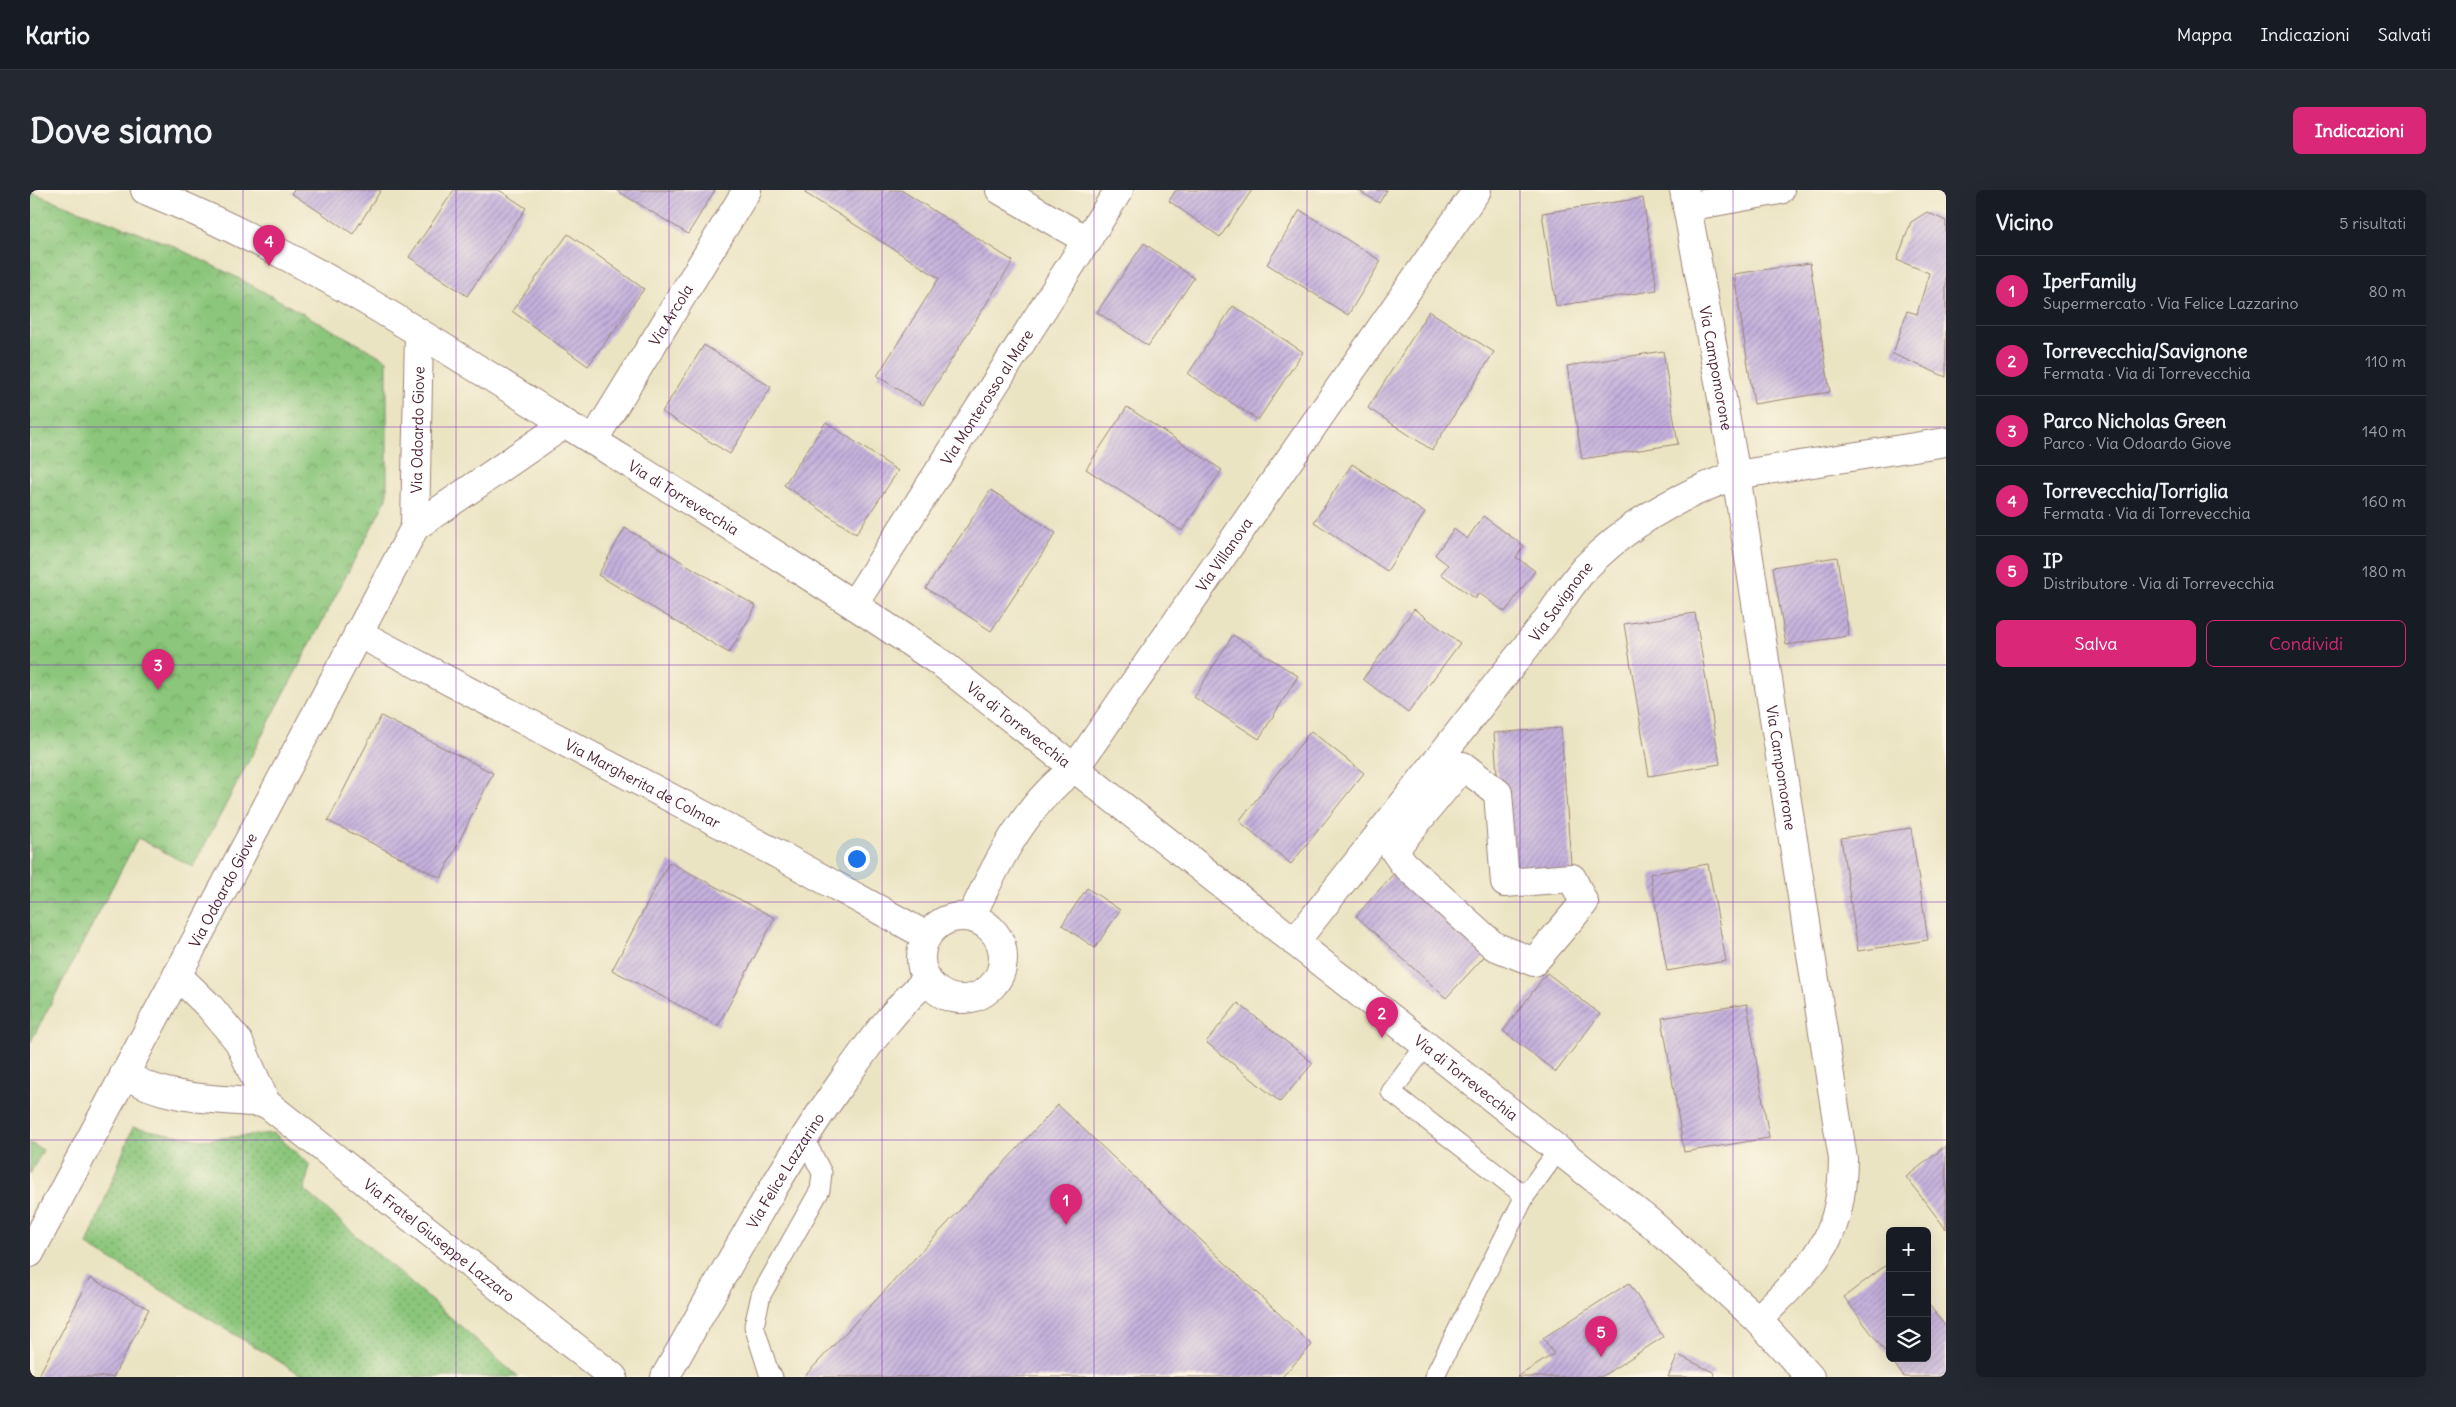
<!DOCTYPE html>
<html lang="it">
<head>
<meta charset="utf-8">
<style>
  :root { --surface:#171b24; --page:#242831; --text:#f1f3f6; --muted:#9ea1a6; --line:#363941; --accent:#db2777 }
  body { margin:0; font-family:Delius,sans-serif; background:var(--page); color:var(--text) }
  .controls { position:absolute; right:15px; bottom:15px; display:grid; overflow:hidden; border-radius:8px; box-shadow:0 5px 20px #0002 }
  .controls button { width:45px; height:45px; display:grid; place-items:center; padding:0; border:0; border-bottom:1px solid var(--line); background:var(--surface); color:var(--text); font:25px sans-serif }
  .you { position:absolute; left:826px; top:668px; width:18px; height:18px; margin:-12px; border:4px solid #fff; border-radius:50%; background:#1a73e8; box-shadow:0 0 0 8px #1a73e833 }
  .badge { display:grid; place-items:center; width:32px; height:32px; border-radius:50%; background:var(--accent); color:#fff; font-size:16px; font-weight:700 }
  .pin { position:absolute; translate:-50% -41px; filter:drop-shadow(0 1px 2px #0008) }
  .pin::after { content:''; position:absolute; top:26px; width:18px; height:15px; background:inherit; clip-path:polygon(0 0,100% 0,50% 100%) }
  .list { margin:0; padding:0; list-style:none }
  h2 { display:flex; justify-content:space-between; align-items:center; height:65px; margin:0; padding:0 20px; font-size:21px }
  h2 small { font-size:16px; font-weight:400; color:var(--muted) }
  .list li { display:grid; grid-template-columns:32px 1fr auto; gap:15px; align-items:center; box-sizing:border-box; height:70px; padding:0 20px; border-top:1px solid var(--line) }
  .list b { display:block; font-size:19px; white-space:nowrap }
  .list p { margin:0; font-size:16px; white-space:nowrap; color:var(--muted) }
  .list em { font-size:16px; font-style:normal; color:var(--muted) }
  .actions { display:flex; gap:10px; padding:15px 20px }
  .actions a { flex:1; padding:11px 0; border:1px solid var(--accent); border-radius:8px; text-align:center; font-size:18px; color:var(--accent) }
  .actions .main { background:var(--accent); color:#fff }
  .icon { flex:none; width:28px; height:28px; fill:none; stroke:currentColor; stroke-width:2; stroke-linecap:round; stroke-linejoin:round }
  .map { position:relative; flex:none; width:1916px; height:1187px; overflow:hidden; border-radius:8px }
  header { display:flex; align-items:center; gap:30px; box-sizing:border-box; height:70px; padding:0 25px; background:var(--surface); border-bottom:1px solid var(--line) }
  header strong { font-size:24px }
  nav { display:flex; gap:28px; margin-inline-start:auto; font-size:18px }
  .intro { display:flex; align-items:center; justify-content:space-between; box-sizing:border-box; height:120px; padding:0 30px }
  h1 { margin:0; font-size:35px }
  .button { padding:12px 22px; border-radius:8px; background:var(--accent); color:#fff; font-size:18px; font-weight:700 }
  main { display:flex; gap:30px; padding:0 30px }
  aside { flex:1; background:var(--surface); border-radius:8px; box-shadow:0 5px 20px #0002 }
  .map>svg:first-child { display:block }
  .grass { fill:url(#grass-dots); stroke:#6a7253 }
  .park { fill:url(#park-crowns); stroke:#6a7253 }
  .building { fill:url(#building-hatch) }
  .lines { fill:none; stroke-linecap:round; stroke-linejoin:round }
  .lane-casing { stroke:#9a8277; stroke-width:21 }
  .street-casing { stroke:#9a8277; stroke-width:30 }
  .secondary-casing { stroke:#9a8277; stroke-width:30 }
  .lane { stroke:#fff; stroke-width:19 }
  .street { stroke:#fff; stroke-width:28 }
  .secondary { stroke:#fff; stroke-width:28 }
  .grid { fill:none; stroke:#7b2cbf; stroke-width:1; stroke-opacity:0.55 }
  .labels { text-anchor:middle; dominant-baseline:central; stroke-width:5; stroke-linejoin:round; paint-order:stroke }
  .street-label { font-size:15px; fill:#4a1f2b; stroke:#fcf5e5 }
</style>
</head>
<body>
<header>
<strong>Kartio</strong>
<nav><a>Mappa</a><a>Indicazioni</a><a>Salvati</a></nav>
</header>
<div class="intro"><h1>Dove siamo</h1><a class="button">Indicazioni</a></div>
<main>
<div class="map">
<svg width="1916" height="1187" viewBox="0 0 1916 1187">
  <defs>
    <pattern id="grass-dots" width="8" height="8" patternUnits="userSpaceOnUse" patternTransform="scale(1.25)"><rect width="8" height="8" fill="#8bc67b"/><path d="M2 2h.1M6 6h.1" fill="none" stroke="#74a065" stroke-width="1.8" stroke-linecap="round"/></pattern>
    <pattern id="park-crowns" width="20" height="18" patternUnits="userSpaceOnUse" patternTransform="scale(1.25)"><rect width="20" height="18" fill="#8bc67b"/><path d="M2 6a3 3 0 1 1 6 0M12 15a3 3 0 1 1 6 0" fill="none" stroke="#74a065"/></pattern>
    <pattern id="building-hatch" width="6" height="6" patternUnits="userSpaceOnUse" patternTransform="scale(1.25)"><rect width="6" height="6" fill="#c4b1dd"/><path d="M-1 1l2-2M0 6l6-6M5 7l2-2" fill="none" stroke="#a18fb3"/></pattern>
  </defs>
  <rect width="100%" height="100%" fill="#fcf5e5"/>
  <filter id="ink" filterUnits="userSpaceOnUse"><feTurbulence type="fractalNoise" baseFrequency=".02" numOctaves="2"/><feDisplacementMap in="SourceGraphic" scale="10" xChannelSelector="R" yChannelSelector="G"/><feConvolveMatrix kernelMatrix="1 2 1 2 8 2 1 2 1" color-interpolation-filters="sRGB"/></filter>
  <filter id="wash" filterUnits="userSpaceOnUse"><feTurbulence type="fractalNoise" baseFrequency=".0096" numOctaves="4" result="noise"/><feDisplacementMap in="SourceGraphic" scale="20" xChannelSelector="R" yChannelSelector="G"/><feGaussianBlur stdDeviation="1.12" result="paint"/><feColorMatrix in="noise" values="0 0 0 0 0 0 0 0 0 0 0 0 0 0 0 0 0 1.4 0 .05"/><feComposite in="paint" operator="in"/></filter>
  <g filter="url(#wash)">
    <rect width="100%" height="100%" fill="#ebe4c3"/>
    <path class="grass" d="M103,937l69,13 72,-7 36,32 -6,25 215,187h-214l-218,-132z"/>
    <path class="park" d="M0,2l141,53 71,35 145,80v138l-194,369 -55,-29 -108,205z
      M0,953l13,7 -13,24z"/>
    <g id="blocks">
      <path class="building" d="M264,0h87l-28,44 -62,-41z
        M424,0h45l27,18 -59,88 -58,-39z
        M586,0h99l-27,44z
        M776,0h95l112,71 -90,144 -46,-29 62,-98 -134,-85z
        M1146,0h76l-32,47 -51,-36z
        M1328,0h29l-8,13z
        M1613,8l14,92 -101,16 -14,-93z
        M1270,20l81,51 -33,54 -81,-51z
        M1897,22l19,9v156l-53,-23 14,-43 10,3 12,-41 -32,-13 14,-38z
        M538,44l76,55 -56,77 -76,-55z
        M1114,53l50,35 -46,68 -51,-34z
        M1780,73l20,129 -76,12 -20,-130z
        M1203,116l70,46 -45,68 -70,-46z
        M1399,121l65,41 -62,98 -64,-42z
        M674,155l67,42 -41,67 -68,-42z
        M1633,161l15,93 -96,15 -15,-93z
        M1097,217l95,63 -40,61 -96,-62z
        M796,232l72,49 -42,63 -72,-49z
        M1322,274l73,49 -38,58 -73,-49z
        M961,300l65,43 -65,98 -65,-43z
        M1453,326l41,30 -8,11 19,14 -30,41 -26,-19 -4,6 -34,-25 7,-9 -13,-10 19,-26 13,10z
        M595,338l131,78 -27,47 -131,-78z
        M1807,367l12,79 -63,9 -13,-78z
        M1384,419l46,34 -52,70 -45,-34z
        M1665,423l25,151 -71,12 -25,-152z
        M1203,445l65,41 -39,63 -65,-42z
        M351,526l112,57 -52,105 -113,-57z
        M1531,538l11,150 -67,5 -11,-150z
        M1281,541l53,42 -73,91 -52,-43z
        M1881,638l17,112 -70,11 -17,-113z
        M639,672l106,56 -57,108 -106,-56z
        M1373,673l91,83 -48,52 -90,-82z
        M1678,674l18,97 -59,10 -17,-97z
        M1057,698l33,22 -25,38 -33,-23z
        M1517,783l53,41 -44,58 -53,-41z
        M1208,813l75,60 -33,39 -74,-60z
        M1717,814l22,134 -85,14 -22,-134z
        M1028,915l254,240 -30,32h-478z
        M1916,956v83l-40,-52z
        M1860,1072v96l-46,-61z
        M60,1088l59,31 -36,68h-75z
        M1599,1093l34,54 -62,40h-84l37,-23 -11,-16z
        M1897,1112l19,25v50h-42l-14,-19h37z
        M1648,1165l37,18 -2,4h-45z"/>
    </g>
  </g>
  <g filter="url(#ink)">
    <use href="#blocks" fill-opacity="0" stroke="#9a8277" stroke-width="1"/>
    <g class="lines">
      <defs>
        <path id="lane" d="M1396,855l-35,47 134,104
          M743,1187l-4,-4 -15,-47 7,-31 59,-105 2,-17 -18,-35
          M1404,1187l91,-181 34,-47"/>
        <g id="street">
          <path d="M970,0l88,51"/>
          <path id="s1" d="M1654,0l52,285 107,684c-1,86 -30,104 -85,161"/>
          <path d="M1657,17l93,-17"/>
          <path id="s2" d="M563,251l154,-251"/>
          <path d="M385,337l150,-103"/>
          <path id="s3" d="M824,414l265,-414"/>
          <path id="s4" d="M328,443l427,225 142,78"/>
          <path d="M1433,576l35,27 7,90 67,-5 12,25 -50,59 -40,-16 -91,-83 -9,-13z"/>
          <circle cx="932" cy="768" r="41"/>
          <path id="s5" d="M941,727c26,-55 54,-112 104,-149l402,-578"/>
          <path id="s6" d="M1265,752l249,-318c13,-18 26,-39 41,-56 41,-43 95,-73 151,-93l210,-33"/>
          <path id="s7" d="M147,785l33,32 29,35 27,61 347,274"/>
          <path d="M94,884c42,27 95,25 142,29"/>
          <path id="s8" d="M0,1063l385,-726 4,-194"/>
          <path id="s9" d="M635,1187c57,-99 111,-202 177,-295 26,-37 51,-72 85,-102"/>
        </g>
        <g id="secondary">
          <path id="s10" d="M115,0c145,58 274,142 405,224 133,83 267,164 395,252l706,557 107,97 52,57"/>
        </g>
      </defs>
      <use href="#lane" class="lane-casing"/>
      <use href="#street" class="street-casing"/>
      <use href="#secondary" class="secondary-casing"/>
      <use href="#lane" class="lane"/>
      <use href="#street" class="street"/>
      <use href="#secondary" class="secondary"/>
    </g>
  </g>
  <path class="grid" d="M213,0v1187M426,0v1187M639,0v1187M852,0v1187M1064,0v1187M1277,0v1187M1490,0v1187M1703,0v1187M0,237h1916M0,475h1916M0,712h1916M0,950h1916"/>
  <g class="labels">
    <g class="street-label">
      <text stroke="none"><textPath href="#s2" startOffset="148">Via Arcola</textPath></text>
      <text stroke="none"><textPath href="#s1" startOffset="181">Via Campomorone</textPath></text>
      <text stroke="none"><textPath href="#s3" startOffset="246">Via Monterosso al Mare</textPath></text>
      <text stroke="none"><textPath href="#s8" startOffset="919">Via Odoardo Giove</textPath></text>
      <text stroke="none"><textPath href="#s10" startOffset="621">Via di Torrevecchia</textPath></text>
      <text stroke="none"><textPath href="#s5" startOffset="444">Via Villanova</textPath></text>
      <text stroke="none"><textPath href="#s6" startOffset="432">Via Savignone</textPath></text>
      <text stroke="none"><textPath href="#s10" startOffset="1026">Via di Torrevecchia</textPath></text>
      <text stroke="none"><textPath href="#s1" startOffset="586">Via Campomorone</textPath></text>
      <text stroke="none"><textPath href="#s4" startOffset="322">Via Margherita de Colmar</textPath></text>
      <text stroke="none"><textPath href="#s8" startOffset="411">Via Odoardo Giove</textPath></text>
      <text stroke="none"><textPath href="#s10" startOffset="1596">Via di Torrevecchia</textPath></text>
      <text stroke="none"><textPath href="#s9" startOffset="239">Via Felice Lazzarino</textPath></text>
      <text stroke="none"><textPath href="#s7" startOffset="379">Via Fratel Giuseppe Lazzaro</textPath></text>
    </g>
  </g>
</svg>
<div class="controls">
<button>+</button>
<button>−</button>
<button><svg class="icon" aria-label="layers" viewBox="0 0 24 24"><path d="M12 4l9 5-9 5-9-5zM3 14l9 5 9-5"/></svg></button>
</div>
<div class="you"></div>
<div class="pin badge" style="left:1036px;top:1035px">1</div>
<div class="pin badge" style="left:1352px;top:848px">2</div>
<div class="pin badge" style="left:128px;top:500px">3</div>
<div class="pin badge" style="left:239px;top:76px">4</div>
<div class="pin badge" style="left:1571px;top:1167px">5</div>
</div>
<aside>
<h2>Vicino<small>5 risultati</small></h2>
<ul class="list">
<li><span class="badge">1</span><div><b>IperFamily</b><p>Supermercato · Via Felice Lazzarino</p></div><em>80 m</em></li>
<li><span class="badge">2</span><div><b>Torrevecchia/Savignone</b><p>Fermata · Via di Torrevecchia</p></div><em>110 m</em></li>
<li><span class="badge">3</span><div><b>Parco Nicholas Green</b><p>Parco · Via Odoardo Giove</p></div><em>140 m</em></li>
<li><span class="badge">4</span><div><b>Torrevecchia/Torriglia</b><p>Fermata · Via di Torrevecchia</p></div><em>160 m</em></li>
<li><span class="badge">5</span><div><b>IP</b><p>Distributore · Via di Torrevecchia</p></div><em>180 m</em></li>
</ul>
<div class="actions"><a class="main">Salva</a><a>Condividi</a></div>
</aside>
</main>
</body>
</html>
